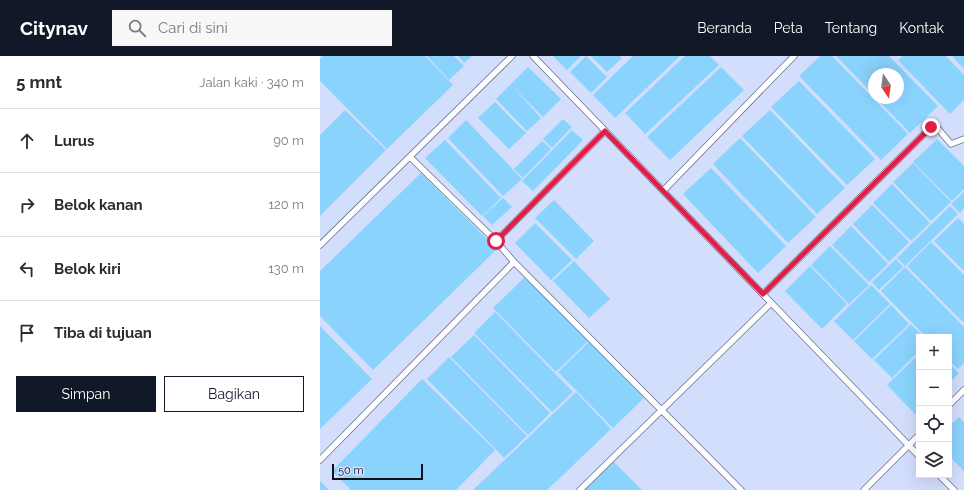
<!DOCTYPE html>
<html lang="id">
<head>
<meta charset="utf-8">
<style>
  :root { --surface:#fff; --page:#f7f7f7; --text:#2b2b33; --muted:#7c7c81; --line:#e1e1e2; --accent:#111827 }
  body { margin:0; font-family:Raleway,sans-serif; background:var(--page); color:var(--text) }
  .controls { position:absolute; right:12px; bottom:12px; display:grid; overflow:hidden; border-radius:0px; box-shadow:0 4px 16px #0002 }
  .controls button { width:36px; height:36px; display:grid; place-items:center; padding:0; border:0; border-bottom:1px solid var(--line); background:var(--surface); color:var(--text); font:20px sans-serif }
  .compass { position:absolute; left:548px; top:12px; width:36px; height:36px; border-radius:50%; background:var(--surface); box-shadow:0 4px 16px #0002; rotate:167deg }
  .scale { position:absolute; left:12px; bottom:10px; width:91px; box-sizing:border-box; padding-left:4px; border:2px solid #0e111c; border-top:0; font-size:11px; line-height:14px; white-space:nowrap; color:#0e111c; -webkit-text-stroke:3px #d3defd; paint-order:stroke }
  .stop { position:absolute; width:12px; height:12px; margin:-9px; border:3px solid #e11d48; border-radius:50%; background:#fff }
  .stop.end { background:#e11d48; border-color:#fff; box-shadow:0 1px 4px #0008 }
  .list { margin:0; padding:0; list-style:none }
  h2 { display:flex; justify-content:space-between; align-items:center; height:52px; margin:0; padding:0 16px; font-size:17px }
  h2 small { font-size:13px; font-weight:400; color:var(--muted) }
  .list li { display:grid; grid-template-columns:26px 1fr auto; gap:12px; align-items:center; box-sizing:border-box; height:64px; padding:0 16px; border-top:1px solid var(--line) }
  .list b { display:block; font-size:15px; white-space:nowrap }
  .list em { font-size:13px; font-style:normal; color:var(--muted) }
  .actions { display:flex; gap:8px; padding:12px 16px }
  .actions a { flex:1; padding:9px 0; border:1px solid var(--accent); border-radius:0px; text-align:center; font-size:14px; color:var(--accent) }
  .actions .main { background:var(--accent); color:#fff }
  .icon { flex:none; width:22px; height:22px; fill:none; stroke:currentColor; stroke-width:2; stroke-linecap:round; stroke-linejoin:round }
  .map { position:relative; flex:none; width:644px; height:434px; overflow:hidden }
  header { display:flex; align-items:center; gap:24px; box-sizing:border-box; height:56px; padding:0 20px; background:var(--accent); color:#fff }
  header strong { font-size:19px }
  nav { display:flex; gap:22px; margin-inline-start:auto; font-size:14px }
  .search { width:280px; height:36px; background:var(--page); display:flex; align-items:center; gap:10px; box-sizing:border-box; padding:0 14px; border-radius:0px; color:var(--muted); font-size:15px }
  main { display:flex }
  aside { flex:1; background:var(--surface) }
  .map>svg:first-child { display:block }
  .building { fill:#8ad3fd }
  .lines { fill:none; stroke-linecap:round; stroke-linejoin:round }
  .service-casing { stroke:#68728d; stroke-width:7 }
  .service { stroke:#fff; stroke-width:5.5 }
  .route { stroke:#e11d48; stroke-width:5 }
</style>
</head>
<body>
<header>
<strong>Citynav</strong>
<div class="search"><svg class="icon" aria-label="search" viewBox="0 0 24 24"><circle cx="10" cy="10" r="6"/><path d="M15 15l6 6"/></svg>Cari di sini</div>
<nav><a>Beranda</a><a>Peta</a><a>Tentang</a><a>Kontak</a></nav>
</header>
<main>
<aside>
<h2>5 mnt<small>Jalan kaki · 340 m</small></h2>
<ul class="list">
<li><svg class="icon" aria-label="ahead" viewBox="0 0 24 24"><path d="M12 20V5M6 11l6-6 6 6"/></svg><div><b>Lurus</b></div><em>90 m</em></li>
<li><svg class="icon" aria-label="right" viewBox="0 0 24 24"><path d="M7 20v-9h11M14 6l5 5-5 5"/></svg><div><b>Belok kanan</b></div><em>120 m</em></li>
<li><svg class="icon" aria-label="left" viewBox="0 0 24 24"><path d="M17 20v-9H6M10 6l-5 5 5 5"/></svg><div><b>Belok kiri</b></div><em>130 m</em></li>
<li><svg class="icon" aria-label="arrive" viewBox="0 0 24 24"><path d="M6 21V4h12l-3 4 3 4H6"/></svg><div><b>Tiba di tujuan</b></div></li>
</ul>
<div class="actions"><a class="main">Simpan</a><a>Bagikan</a></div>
</aside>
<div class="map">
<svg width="644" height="434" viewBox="0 0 644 434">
  <rect width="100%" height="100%" fill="#d3defd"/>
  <path class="building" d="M3,0h102l28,29 -66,64 -67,-68v-22z
    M107,0h27l10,10 -15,14z
    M138,0h14l-8,7z
    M233,0h28l-14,14z
    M266,0l21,21 -16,16 -21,-21z
    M271,0h29l2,2 -15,14z
    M313,0h47l-65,62 -22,-23z
    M365,0h25l9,9 -74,69 -20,-21z
    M500,0h12l76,78 -27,26 -82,-84z
    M516,0h53l49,50 -28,27 -34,-35h22v-24h-24v21z
    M583,0h43l18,19v25l-14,14 -52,-54z
    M632,0h12v13z
    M208,11l33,32 -18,18 -31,-31 29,32 -14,13 -31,-32z
    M401,11l23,23 -74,70 -23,-23z
    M479,25l76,78 -28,26 -76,-78z
    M175,46l31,31 -17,16 -31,-31z
    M25,54l41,40 -66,66v-81z
    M450,54l75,78 -28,26 -75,-78z
    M243,63l9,8 -20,21 -9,-9z
    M146,64l56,59 -19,17 -55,-58z
    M252,74l11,10 -50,51 -11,-10z
    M420,82l76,79 -28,26 -75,-79z
    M617,83l27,27v23l-12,12 -39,-39z
    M125,84l56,58 -19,18 -57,-58z
    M222,85l9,8 -28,29 -9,-9z
    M593,107l38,39 -20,19 -38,-39z
    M391,112l75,78 -28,27 -75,-79z
    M101,117l76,76 -124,121 -53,-54v-45z
    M572,128l38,39 -19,18 -38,-38z
    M644,136v16l-4,5 -9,-9z
    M183,142l9,9 -20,18 -9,-9z
    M234,144l40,41 -18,18 -41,-41z
    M552,149l37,37 -20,20 -36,-38z
    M630,150l8,8 -53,52 -8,-8z
    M638,162l6,6v47l-30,-30z
    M215,167l37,37 -21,20 -36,-37z
    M531,170l37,38 -19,18 -37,-37z
    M611,186l33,33v48l-57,-57z
    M510,190l39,39 -20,19 -38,-39z
    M576,203l7,8 -24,23 -7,-8z
    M254,205l36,38 -21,19 -36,-37z
    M490,210l37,38 -25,25 -37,-38z
    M585,211l59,60v36l-6,6 -9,-8v-24h-23l-45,-46z
    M206,220l63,64 -33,32 -63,-64z
    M551,229l19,19 -37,36 -19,-19z
    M571,249l18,19 -37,35 -18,-18z
    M175,256l78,80 -21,20 -78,-79z
    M591,268l12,13h-4v14l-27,27 -18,-18z
    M0,270l52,53 -52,50z
    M154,279l76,78 -22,22 -77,-78z
    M269,286l55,56 -31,30 -55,-56z
    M599,298v59l-3,2 -29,-30z
    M129,301l78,79 -23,22 -77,-79z
    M629,307l10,10 -10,10z
    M102,323l73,71 -39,40h-105l-19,-19z
    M256,336l35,37 -46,44 -18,17h-74z
    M639,361l5,5v49l-15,-15v-30z
    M293,405l29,29h-58z
    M0,425l9,9h-9z"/>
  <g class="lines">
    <defs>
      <path id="service" d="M213,0l386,400
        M90,101l86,84 18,21 227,228
        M343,135l131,-135
        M176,185l109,-110
        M0,189l192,-189
        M443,238l168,-167 3,-3 17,20 13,-5
        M629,349l15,-15
        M0,404l194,-198
        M619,419l15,15
        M260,434l191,-187
        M544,434l55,-55"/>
    </defs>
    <use href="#service" class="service-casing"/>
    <use href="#service" class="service"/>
  </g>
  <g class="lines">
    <path class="route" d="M176,185l109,-110 158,163 168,-167"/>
  </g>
</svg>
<div class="controls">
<button>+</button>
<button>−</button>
<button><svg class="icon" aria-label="locate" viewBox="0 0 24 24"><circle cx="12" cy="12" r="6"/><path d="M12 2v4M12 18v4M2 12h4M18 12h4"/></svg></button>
<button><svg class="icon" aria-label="layers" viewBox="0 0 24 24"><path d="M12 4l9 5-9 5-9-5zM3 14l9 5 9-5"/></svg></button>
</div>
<svg class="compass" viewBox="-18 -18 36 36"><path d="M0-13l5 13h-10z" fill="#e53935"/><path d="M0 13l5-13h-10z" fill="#7c7c81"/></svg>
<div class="scale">50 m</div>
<div class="stop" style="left:176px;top:185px"></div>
<div class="stop end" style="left:611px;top:71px"></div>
</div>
</main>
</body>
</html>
